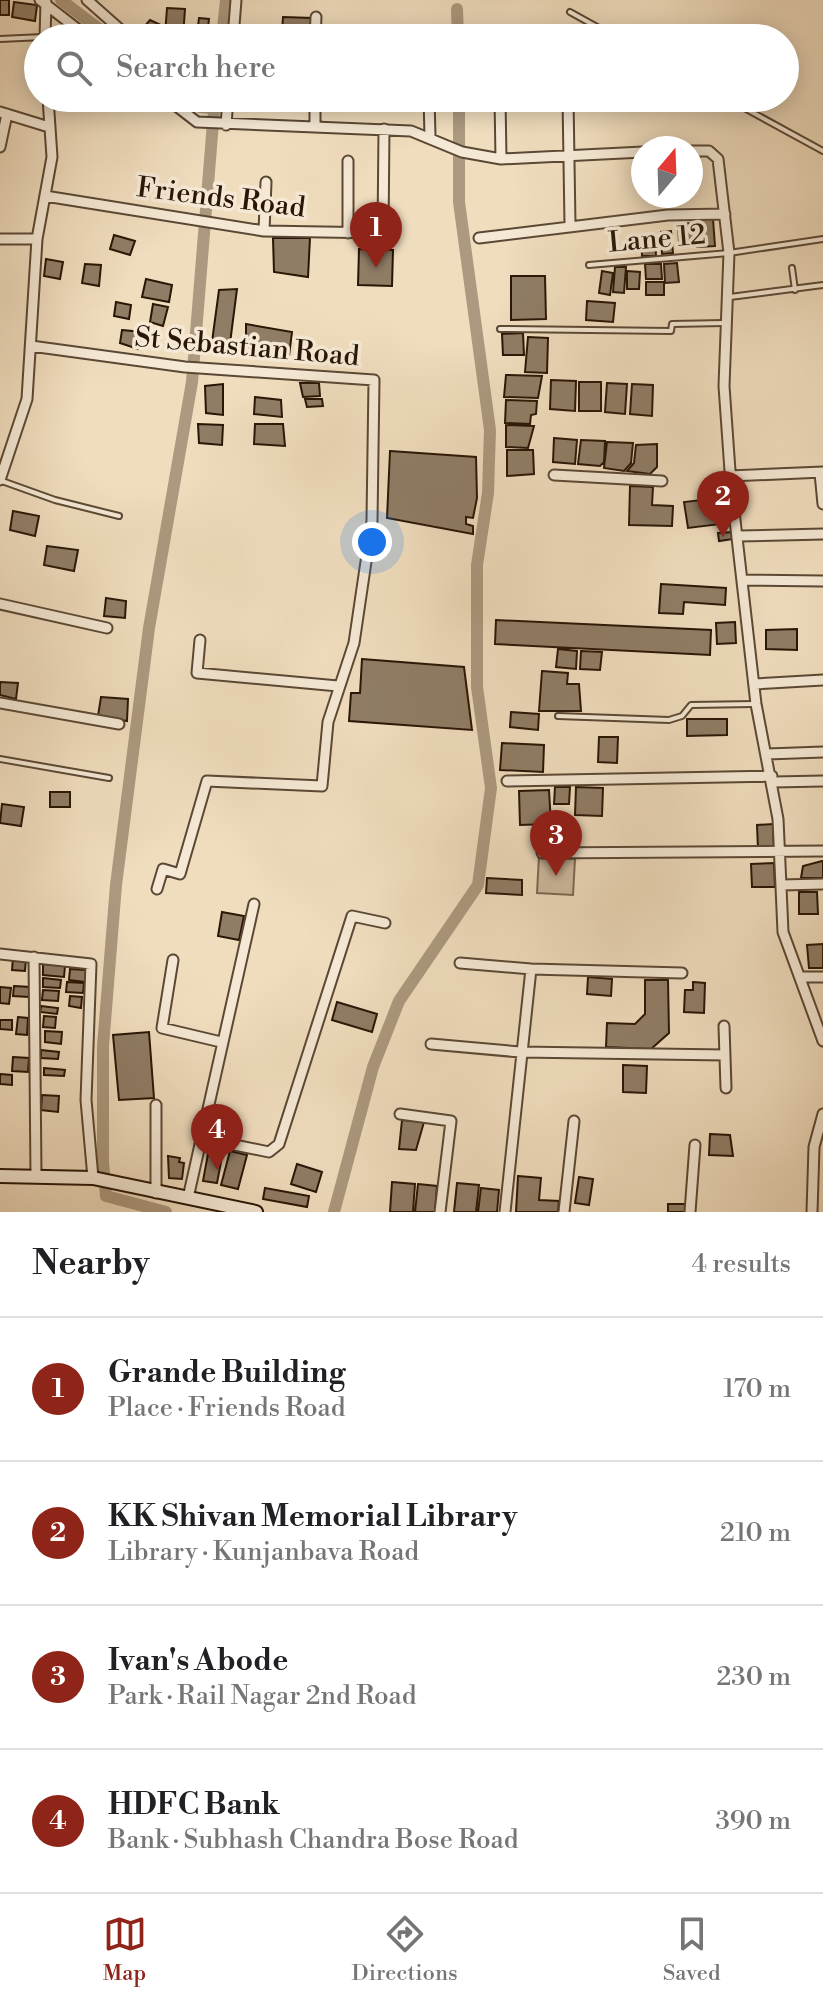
<!DOCTYPE html>
<html lang="en">
<head>
<meta charset="utf-8">
<style>
  :root { --surface:#fff; --page:#f2f2f2; --text:#202124; --muted:#757577; --line:#e0e0e0; --accent:#8f2418 }
  body { margin:0; font-family:"Libre Bodoni",serif; background:var(--page); color:var(--text) }
  .compass { position:absolute; left:631px; top:136px; width:72px; height:72px; border-radius:50%; background:var(--surface); box-shadow:0 4px 20px #0003; rotate:19deg }
  .you { position:absolute; left:372px; top:542px; width:28px; height:28px; margin:-20px; border:6px solid #fff; border-radius:50%; background:#1a73e8; box-shadow:0 0 0 12px #1a73e833 }
  .badge { display:grid; place-items:center; width:52px; height:52px; border-radius:50%; background:var(--accent); color:#fff; font-size:26px; font-weight:700 }
  .pin { position:absolute; translate:-50% -66px; filter:drop-shadow(0 2px 4px #0008) }
  .pin::after { content:''; position:absolute; top:42px; width:28px; height:24px; background:inherit; clip-path:polygon(0 0,100% 0,50% 100%) }
  .list { margin:0; padding:0; list-style:none }
  h2 { display:flex; justify-content:space-between; align-items:center; height:104px; margin:0; padding:0 32px; font-size:34px }
  h2 small { font-size:26px; font-weight:400; color:var(--muted) }
  .list li { display:grid; grid-template-columns:52px 1fr auto; gap:24px; align-items:center; box-sizing:border-box; height:144px; padding:0 32px; border-top:2px solid var(--line) }
  .list b { display:block; font-size:30px; white-space:nowrap }
  .list p { margin:0; font-size:26px; white-space:nowrap; color:var(--muted) }
  .list em { font-size:26px; font-style:normal; color:var(--muted) }
  .icon { flex:none; width:44px; height:44px; fill:none; stroke:currentColor; stroke-width:2; stroke-linecap:round; stroke-linejoin:round }
  .map { position:relative; flex:none; width:823px; height:1212px; overflow:hidden }
  .search { position:absolute; background:var(--surface); box-shadow:0 4px 20px #0003; left:24px; right:24px; top:24px; height:88px; display:flex; align-items:center; gap:20px; box-sizing:border-box; padding:0 28px; border-radius:44px; color:var(--muted); font-size:30px }
  .sheet { height:680px; background:var(--surface) }
  nav { display:flex; justify-content:space-around; align-items:center; box-sizing:border-box; height:112px; border-top:2px solid var(--line); background:var(--surface); font-size:22px; color:var(--muted) }
  nav a { display:grid; justify-items:center; gap:4px }
  nav .on { color:var(--accent) }
  .map>svg:first-child { display:block }
  .green { fill:#cebb9f; stroke:#7c6852; stroke-width:2 }
  .lines { fill:none; stroke-linecap:round; stroke-linejoin:round }
  .canal { stroke:#ac997f; stroke-width:12 }
  .building { fill:#907d66; stroke:#291606; stroke-width:2 }
  .lane-casing { stroke:#5b4834; stroke-width:8 }
  .street-casing { stroke:#5b4834; stroke-width:13 }
  .secondary-casing { stroke:#291606; stroke-width:16 }
  .lane { stroke:#f5e9d5; stroke-width:4 }
  .street { stroke:#f5e9d5; stroke-width:9 }
  .secondary { stroke:#f5e9d5; stroke-width:12 }
  .labels { text-anchor:middle; dominant-baseline:central; stroke-width:7; stroke-linejoin:round; paint-order:stroke }
  .street-label { font-size:28px; fill:#291606; stroke:#f5e9d5 }
</style>
</head>
<body>
<div class="map">
<svg width="823" height="1212" viewBox="0 0 823 1212">
  <rect width="100%" height="100%" fill="#f0ddbe"/>
  <filter id="stains"><feTurbulence type="fractalNoise" baseFrequency=".0025" numOctaves="4"/><feColorMatrix values="0 0 0 0 .2 0 0 0 0 .09 0 0 0 0 .02 0 0 0 .5 -.17"/></filter>
  <radialGradient id="worn" r=".72"><stop offset=".6" stop-color="#630" stop-opacity="0"/><stop offset="1" stop-color="#630" stop-opacity=".3"/></radialGradient>
  <path class="green" d="M539,856l36,3 -2,36 -36,-2z"/>
  <g class="lines">
    <path class="canal" d="M61,0l50,38
      M457,9l1,29
      M222,38l4,-38
      M188,98l12,9 14,1
      M166,1212l-60,-16 -3,-34v-116l13,-161 33,-257 43,-246 23,-284
      M334,1212l39,-145 26,-66 79,-116 13,-97 -14,-101v-122l11,-72 2,-63 -31,-228v-104"/>
  </g>
  <path class="building" d="M0,0h9v15h-9z
    M14,2l23,3 -2,16 -23,-4z
    M167,8l18,1 -2,28 -18,-2z
    M283,17l29,1 -1,16 -29,-2z
    M199,18l10,1 -2,17 -10,-2z
    M150,20l15,7 -3,11h-17l-6,-5z
    M346,25h15v13h-15z
    M400,27h16v11h-15z
    M243,28l28,3 -1,7h-29z
    M383,29h15v9h-15z
    M713,219l2,27 -18,1 -2,-27z
    M694,223l1,18 -16,1 -1,-18z
    M671,231l2,22 -11,1 -1,-22z
    M114,235l21,6 -5,14 -20,-6z
    M641,236h14l1,20h-14z
    M273,238h37l-2,39 -34,-5z
    M359,249l34,1 -1,36 -34,-1z
    M46,259l17,3 -3,17 -16,-3z
    M677,263l2,19 -14,1 -1,-19z
    M85,264l16,1 -2,21 -17,-3z
    M645,264h16l1,15h-16z
    M615,267h11l-2,26 -11,-1z
    M602,271l11,2 -3,22 -11,-2z
    M627,271l13,1 -1,17h-12z
    M511,276h34l1,43 -35,1z
    M146,279l26,6 -3,17 -27,-5z
    M646,282h18v13h-18z
    M237,289l-8,62 -18,-2 8,-59z
    M587,301l28,2 -2,19 -27,-2z
    M116,302l15,3 -2,14 -15,-3z
    M153,304l15,3 -5,19 -13,-4z
    M246,324l46,8 -3,24 -43,-9z
    M122,330l20,2 -4,17 -18,-6z
    M523,333l1,22h-21l-1,-21z
    M528,337l20,1 -1,35 -22,-1z
    M506,375l36,1 -4,22 -34,-1z
    M551,380l25,1 -1,30 -25,-2z
    M579,382h22v29h-22z
    M300,383h19l1,13 -17,1z
    M607,383l20,1 -2,30 -20,-2z
    M223,384v31l-17,-2 -1,-27z
    M632,384l21,1 -1,31 -22,-2z
    M255,397l26,3 1,17 -28,-3z
    M305,399h17l1,7 -16,1z
    M506,400l31,1 -1,13 -5,1 -1,9 -25,-1z
    M198,424l25,1 -1,20 -23,-2z
    M255,424h28l2,22 -31,-2z
    M506,425l28,1 -6,22 -22,-1z
    M554,438l23,2 -2,24 -22,-2z
    M581,440l24,1 -1,21 -4,4 -22,-2z
    M607,442l26,1 -2,20 -7,8 -20,-3z
    M657,444v23l-7,7 -23,-3 7,-8 2,-18z
    M507,450h26l1,24 -27,2z
    M390,451l86,6 1,41 -4,20 -7,-1v7l7,2v8l-86,-16z
    M630,486l23,1 -1,18 21,1 -1,20 -43,-1z
    M710,499l2,18 8,-1 1,8 -33,4 -4,-26z
    M13,511l26,5 -4,20 -25,-6z
    M732,532l1,7 -14,2 -1,-8z
    M47,546l31,4 -4,21 -30,-6z
    M661,584l65,4 -1,17 -41,-3 -1,12 -24,-1z
    M106,598l20,3 -1,17 -21,-2z
    M496,620l215,10 -1,25 -215,-11z
    M735,622l1,21 -19,1 -1,-21z
    M797,629v21l-31,-1v-19z
    M558,649l19,2 -1,18 -20,-2z
    M581,651l21,1 -2,18 -20,-1z
    M362,659l102,8 8,63 -123,-9 2,-28h9z
    M542,671l26,2 -1,11h12l2,27h-42z
    M0,682l18,1 -2,16 -16,-4z
    M101,697l27,2 -1,22 -29,-5z
    M511,712l28,2 -1,16 -28,-3z
    M687,719h40v16l-40,1z
    M599,737h19l-1,26 -19,-1z
    M502,743l42,2 -1,27 -43,-2z
    M555,787h15l-1,17h-15z
    M576,787l27,1 -1,28 -27,-1z
    M549,790l2,34 -31,1 -1,-34z
    M50,792h20v15h-20z
    M2,804l22,3 -3,19 -21,-3z
    M773,824l1,24 -16,1 -1,-24z
    M822,861h1v17h-22l2,-12z
    M774,863l1,24h-23l-1,-23z
    M487,878l35,2v15l-36,-2z
    M799,892h18l1,22h-19z
    M222,912l22,4 -5,24 -21,-4z
    M823,944v24h-14l-2,-23z
    M13,957l13,2 -1,12 -13,-1z
    M43,964l22,2 -1,11 -21,-2z
    M70,969l16,1 -1,12 -16,-2z
    M588,977l24,2 -1,17 -24,-2z
    M43,978l18,2 -1,8 -17,-1z
    M645,980h23l1,53 -18,16 -45,-2 1,-24 28,1 10,-10z
    M67,982l17,1 -1,10 -17,-1z
    M693,982l12,1 -1,30 -20,-1 1,-22h8z
    M14,986l16,1 -1,10 -16,-1z
    M0,987l11,1 -2,16 -9,-1z
    M43,990l16,1 -1,10 -16,-1z
    M70,996l12,1 -1,11 -12,-2z
    M337,1002l40,12 -5,18 -40,-12z
    M41,1006l17,2 -1,6 -17,-2z
    M44,1016l12,1 -1,11 -12,-1z
    M18,1017l10,1 -1,17 -11,-1z
    M0,1020h12v10l-12,-1z
    M45,1031l17,1 -1,12 -16,-2z
    M149,1032l5,66 -35,2 -6,-65z
    M41,1050l18,2 -1,7 -17,-1z
    M13,1057l16,1 -1,14 -16,-1z
    M623,1065l24,1 -1,27 -23,-1z
    M44,1068l21,2 -1,6 -20,-1z
    M0,1074l12,1v10l-12,-1z
    M42,1095l17,1 -1,16 -17,-2z
    M402,1120l22,2 -8,28 -17,-1z
    M710,1134l20,1 3,21 -24,-1z
    M210,1143l14,3 -7,37 -14,-2z
    M230,1151l17,4 -9,34 -17,-4z
    M168,1156l12,2 -1,4 5,1 -2,16 -13,-1z
    M297,1164l25,8 -6,20 -25,-8z
    M518,1176l23,2 -2,22 20,1 -1,11h-42z
    M579,1177l14,2 -4,26 -14,-2z
    M392,1182l23,2 -2,28h-23z
    M457,1183l22,2 -3,27h-22z
    M418,1184l19,2 -2,26h-20z
    M265,1188l44,8 -2,11 -44,-8z
    M481,1188l18,2 -2,22h-19z
    M668,1204h18v8h-18z"/>
  <g class="lines">
    <defs>
      <path id="lane" d="M570,12l47,26
        M0,39l43,-2
        M726,98l97,53
        M589,265l140,-12 94,-14
        M792,268l3,22
        M730,297l93,-12
        M500,329l171,2 1,-7 52,-1
        M2,481l53,19 64,16
        M558,716l111,4 13,-4 9,-11 63,-1
        M0,759l109,19"/>
      <path id="street" d="M40,0l49,38
        M87,0l43,38
        M45,38l1,-36
        M233,38l3,-38
        M315,38l1,-21
        M166,98l31,24 214,9 51,21 39,7 142,-7
        M429,98l1,38
        M500,98l1,61
        M568,98l2,127
        M0,112l49,15
        M226,125l2,-27
        M315,126v-28
        M0,147l7,-33
        M691,151h18l9,8 11,94 -5,133 7,99 25,219 22,115 5,113 40,109
        M348,161v72
        M45,196l219,35 119,2 1,-104
        M264,231l2,-49
        M479,238l189,-23 57,-1
        M0,239h37
        M31,346l154,21 189,13 -2,141 -18,122 -26,79 -6,64 -115,-5 -27,93 -17,-5 -6,20
        M820,473l3,31
        M554,475l108,6
        M730,476l93,-4
        M0,480l27,-81 10,-160 15,-82 -4,-59
        M739,536l84,-2
        M743,580l80,1
        M0,604l107,24
        M200,640l-3,33 141,13
        M755,684l68,-4
        M0,703l119,21
        M767,754l56,-2
        M507,781l265,-5
        M774,782l49,-1
        M542,853l281,-2
        M781,885l42,-1
        M0,954l91,10 -5,136 7,78
        M34,957l2,219
        M173,960l-11,68 59,14
        M460,963l71,6 151,4
        M801,977h22
        M724,1026l2,62
        M431,1044l89,8 205,3
        M156,1105v88
        M400,1114l51,7 -11,91
        M201,1138l68,14 10,-8 73,-228 33,7
        M188,1198l66,-294
        M505,1212l26,-243
        M564,1212l10,-91
        M690,1212l5,-67
        M812,1212l2,-65 9,-33"/>
      <path id="secondary" d="M0,1176l93,2 163,34"/>
    </defs>
    <use href="#lane" class="lane-casing"/>
    <use href="#street" class="street-casing"/>
    <use href="#secondary" class="secondary-casing"/>
    <use href="#lane" class="lane"/>
    <use href="#street" class="street"/>
    <use href="#secondary" class="secondary"/>
  </g>
  <g class="labels">
    <g class="street-label">
      <text transform="translate(221 198) rotate(7)">Friends Road</text>
      <text transform="translate(657 239) rotate(-5)">Lane 12</text>
      <text transform="translate(247 347) rotate(5)">St Sebastian Road</text>
    </g>
  </g>
  <rect width="100%" height="100%" filter="url(#stains)"/>
  <rect width="100%" height="100%" fill="url(#worn)"/>
</svg>
<svg class="compass" viewBox="-18 -18 36 36"><path d="M0-13l5 13h-10z" fill="#e53935"/><path d="M0 13l5-13h-10z" fill="#757577"/></svg>
<div class="you"></div>
<div class="pin badge" style="left:376px;top:268px">1</div>
<div class="pin badge" style="left:723px;top:537px">2</div>
<div class="pin badge" style="left:556px;top:876px">3</div>
<div class="pin badge" style="left:217px;top:1170px">4</div>
<div class="search"><svg class="icon" aria-label="search" viewBox="0 0 24 24"><circle cx="10" cy="10" r="6"/><path d="M15 15l6 6"/></svg>Search here</div>
</div>
<section class="sheet">
<h2>Nearby<small>4 results</small></h2>
<ul class="list">
<li><span class="badge">1</span><div><b>Grande Building</b><p>Place · Friends Road</p></div><em>170 m</em></li>
<li><span class="badge">2</span><div><b>KK Shivan Memorial Library</b><p>Library · Kunjanbava Road</p></div><em>210 m</em></li>
<li><span class="badge">3</span><div><b>Ivan's Abode</b><p>Park · Rail Nagar 2nd Road</p></div><em>230 m</em></li>
<li><span class="badge">4</span><div><b>HDFC Bank</b><p>Bank · Subhash Chandra Bose Road</p></div><em>390 m</em></li>
</ul>
</section>
<nav>
<a class="on"><svg class="icon" aria-label="map" viewBox="0 0 24 24"><path d="M3 6l6-2 6 2 6-2v14l-6 2-6-2-6 2zM9 4v14M15 6v14"/></svg>Map</a>
<a><svg class="icon" aria-label="directions" viewBox="0 0 24 24"><path d="M12 3l9 9-9 9-9-9zM9 14v-3h6M13 9l2 2-2 2"/></svg>Directions</a>
<a><svg class="icon" aria-label="saved" viewBox="0 0 24 24"><path d="M7 4h10v16l-5-4-5 4z"/></svg>Saved</a>
</nav>
</body>
</html>
